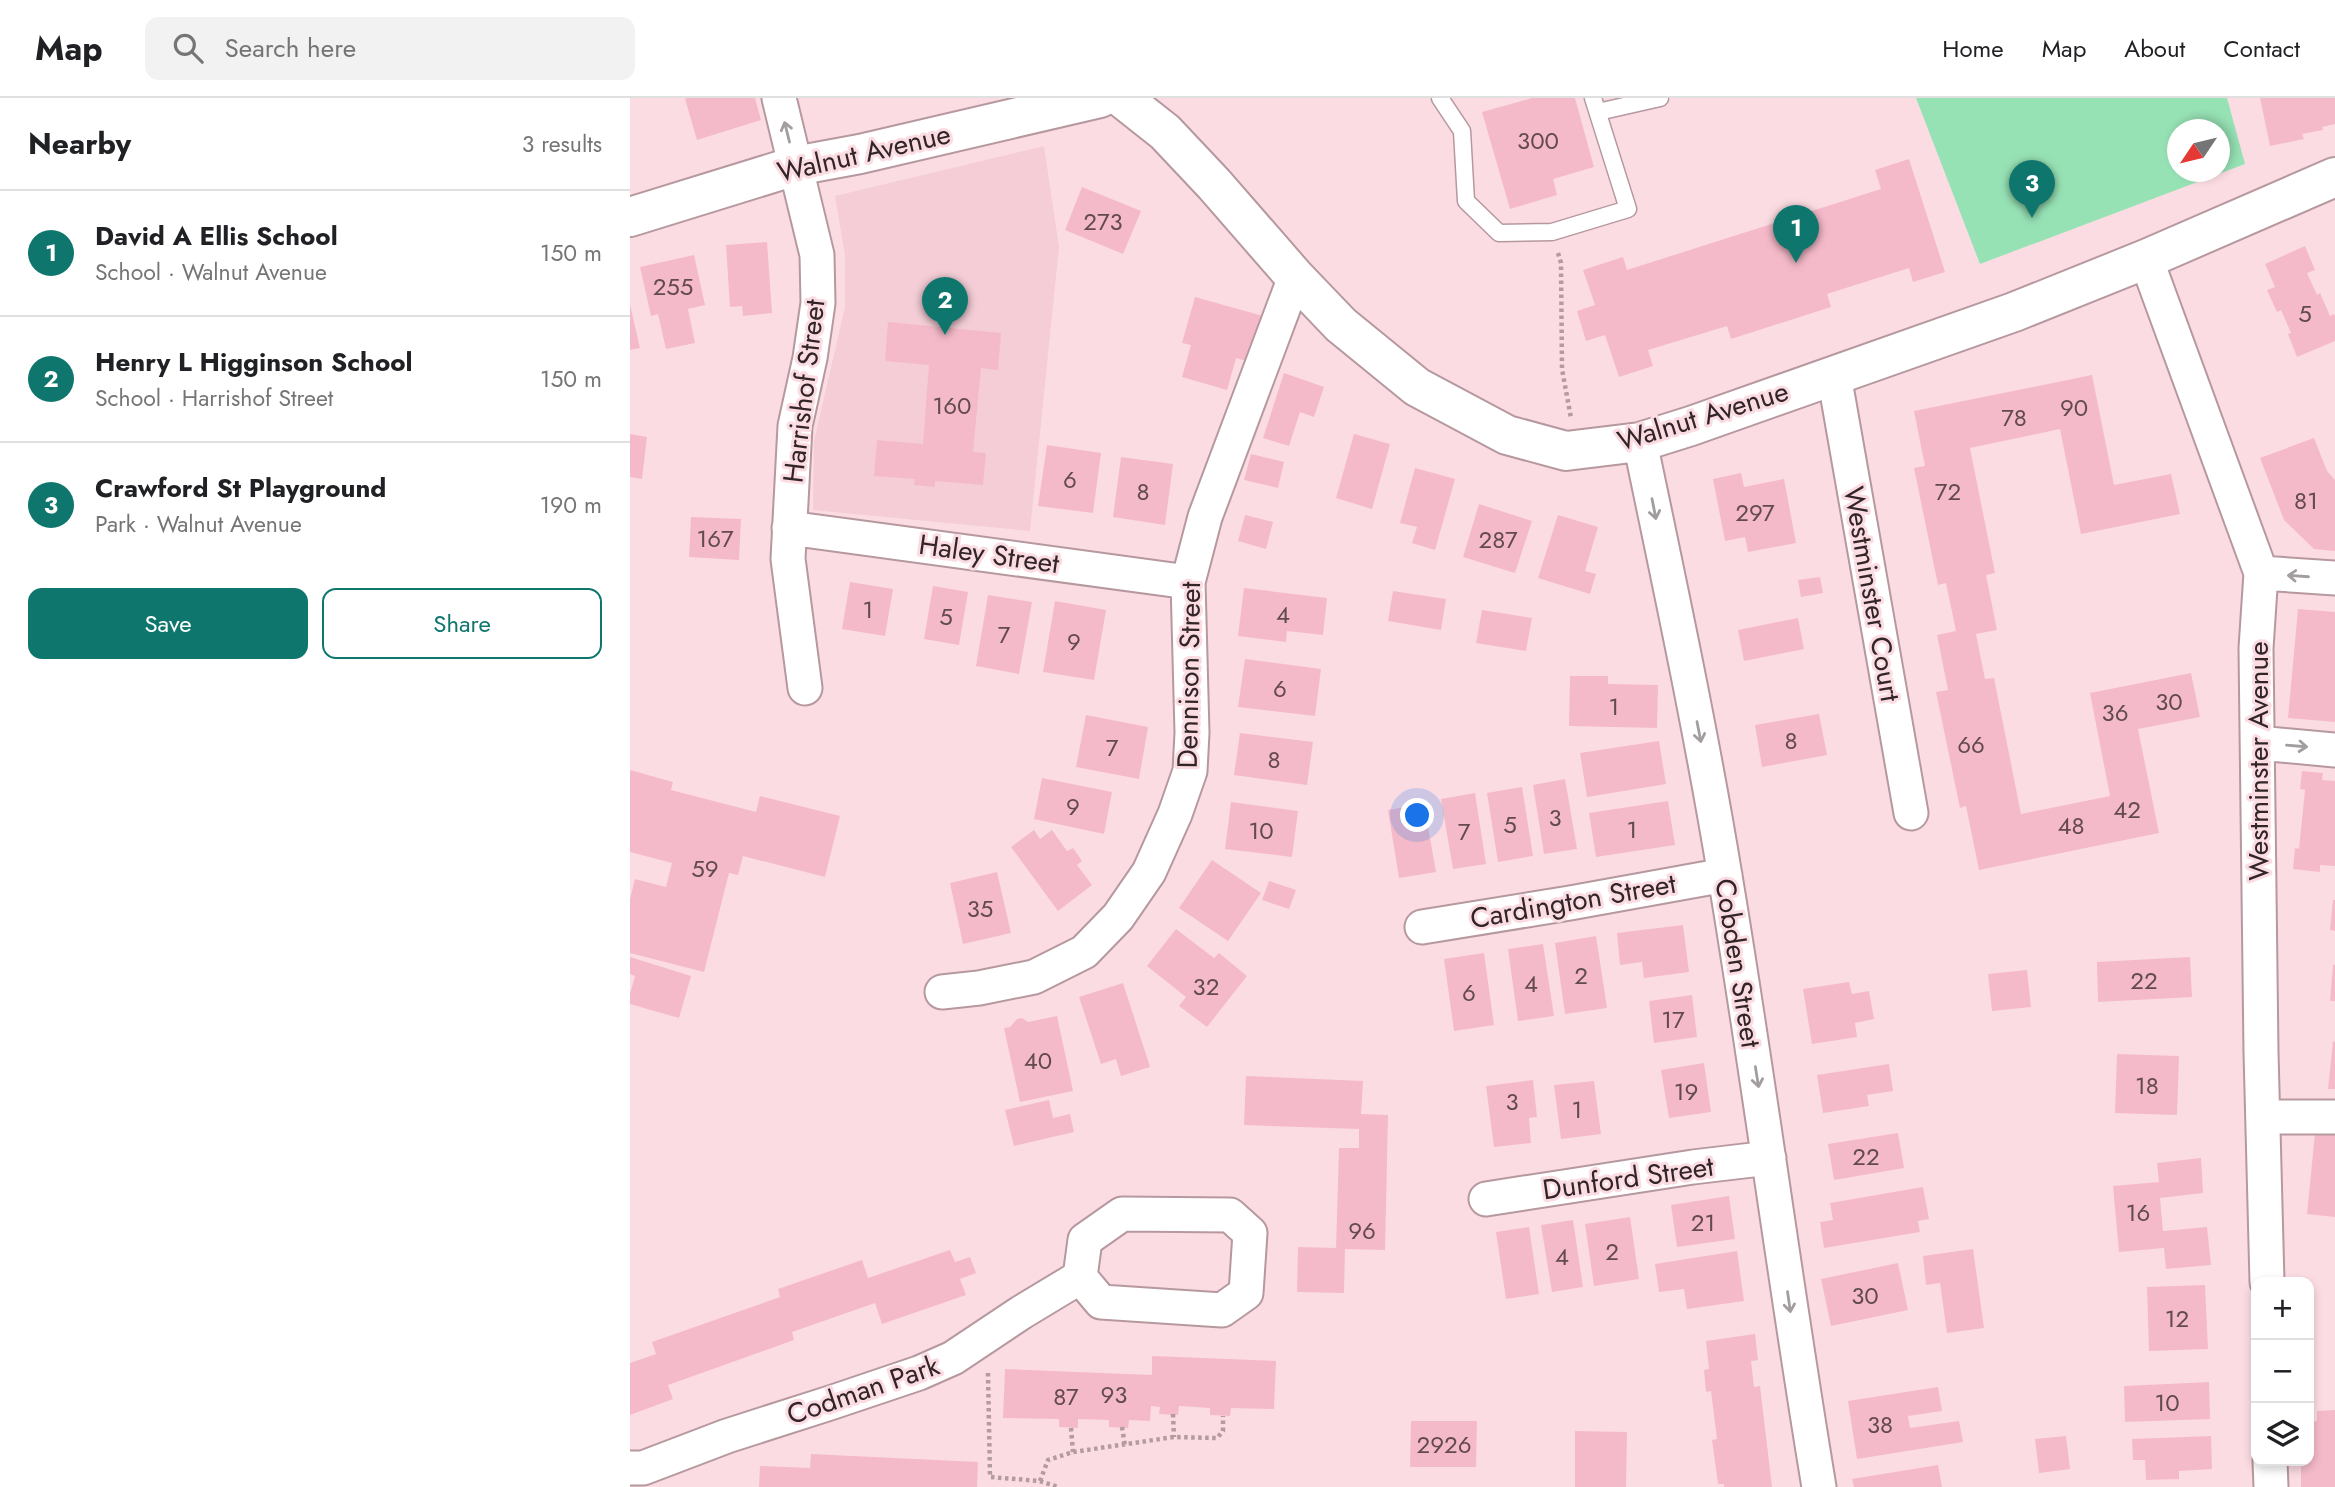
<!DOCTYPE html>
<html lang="en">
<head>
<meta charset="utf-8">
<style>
  :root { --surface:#fff; --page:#f2f2f2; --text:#202124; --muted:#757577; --line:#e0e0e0; --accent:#0f766e }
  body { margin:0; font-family:Jost,sans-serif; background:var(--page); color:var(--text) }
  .controls { position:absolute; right:21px; bottom:21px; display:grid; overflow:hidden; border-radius:14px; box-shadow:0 4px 10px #0003 }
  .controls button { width:63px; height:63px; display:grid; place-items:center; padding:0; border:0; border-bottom:2px solid var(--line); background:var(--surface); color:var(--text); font:35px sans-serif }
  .compass { position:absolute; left:1537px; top:21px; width:63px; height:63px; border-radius:50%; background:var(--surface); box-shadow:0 4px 10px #0003; rotate:235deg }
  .you { position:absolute; left:788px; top:718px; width:24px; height:24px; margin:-18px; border:5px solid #fff; border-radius:50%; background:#1a73e8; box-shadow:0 0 0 10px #1a73e833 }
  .badge { display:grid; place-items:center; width:46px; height:46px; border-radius:50%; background:var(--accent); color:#fff; font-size:23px; font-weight:700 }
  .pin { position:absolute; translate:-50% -58px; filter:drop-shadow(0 2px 4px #0008) }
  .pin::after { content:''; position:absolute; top:37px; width:24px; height:21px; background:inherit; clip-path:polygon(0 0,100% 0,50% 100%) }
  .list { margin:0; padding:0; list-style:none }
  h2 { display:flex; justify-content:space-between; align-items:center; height:91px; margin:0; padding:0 28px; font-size:30px }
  h2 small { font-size:23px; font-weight:400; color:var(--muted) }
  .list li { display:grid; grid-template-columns:46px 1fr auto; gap:21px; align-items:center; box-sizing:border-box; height:126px; padding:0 28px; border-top:2px solid var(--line) }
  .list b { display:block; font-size:26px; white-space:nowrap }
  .list p { margin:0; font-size:23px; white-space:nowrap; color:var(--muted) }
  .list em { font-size:23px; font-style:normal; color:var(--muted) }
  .actions { display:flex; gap:14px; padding:21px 28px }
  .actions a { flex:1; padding:16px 0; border:2px solid var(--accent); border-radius:14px; text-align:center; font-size:24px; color:var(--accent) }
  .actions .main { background:var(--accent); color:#fff }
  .icon { flex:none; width:38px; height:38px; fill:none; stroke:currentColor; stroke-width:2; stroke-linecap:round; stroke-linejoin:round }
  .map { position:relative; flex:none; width:1705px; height:1389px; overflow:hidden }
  header { display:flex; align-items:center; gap:42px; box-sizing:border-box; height:98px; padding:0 35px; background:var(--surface); border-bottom:2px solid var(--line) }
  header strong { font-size:33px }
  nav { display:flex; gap:38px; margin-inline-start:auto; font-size:24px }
  .search { width:490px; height:63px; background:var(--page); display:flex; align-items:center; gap:18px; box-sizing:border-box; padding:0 24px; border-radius:14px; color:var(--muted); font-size:26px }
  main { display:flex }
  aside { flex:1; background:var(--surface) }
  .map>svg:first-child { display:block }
  .built { fill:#f4cdd6 }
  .park { fill:#97e2b5; fill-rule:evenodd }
  .building { fill:#f5bac9 }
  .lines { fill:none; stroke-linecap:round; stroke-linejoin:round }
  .lane-casing { stroke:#b6989f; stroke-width:19 }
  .street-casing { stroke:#b6989f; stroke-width:37 }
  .secondary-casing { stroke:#b6989f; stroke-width:42 }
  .path { stroke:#b49ba1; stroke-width:4.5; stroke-dasharray:3.5 3.5; stroke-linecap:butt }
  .lane { stroke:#fff; stroke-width:16 }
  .street { stroke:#fff; stroke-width:33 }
  .secondary { stroke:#fff; stroke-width:38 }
  .oneway { stroke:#a29d9e }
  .labels { text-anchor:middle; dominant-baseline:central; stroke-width:6; stroke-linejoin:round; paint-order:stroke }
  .number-label { font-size:24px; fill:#624a50 }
  .street-label { font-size:28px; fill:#312528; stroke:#fcdce3 }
</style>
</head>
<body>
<header>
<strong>Map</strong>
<div class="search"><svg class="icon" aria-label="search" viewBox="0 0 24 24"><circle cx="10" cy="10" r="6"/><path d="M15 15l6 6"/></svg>Search here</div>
<nav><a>Home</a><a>Map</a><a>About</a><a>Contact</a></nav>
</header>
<main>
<aside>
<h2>Nearby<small>3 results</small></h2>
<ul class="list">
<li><span class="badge">1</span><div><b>David A Ellis School</b><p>School · Walnut Avenue</p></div><em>150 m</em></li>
<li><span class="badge">2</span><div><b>Henry L Higginson School</b><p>School · Harrishof Street</p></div><em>150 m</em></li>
<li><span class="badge">3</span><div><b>Crawford St Playground</b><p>Park · Walnut Avenue</p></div><em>190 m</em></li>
</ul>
<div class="actions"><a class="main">Save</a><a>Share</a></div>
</aside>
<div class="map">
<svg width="1705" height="1389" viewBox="0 0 1705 1389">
  <rect width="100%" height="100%" fill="#fcdce3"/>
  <path class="built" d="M414,48l15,101 -29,284 -217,-21 1,-69 31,-134v-52l-10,-59z"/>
  <path class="park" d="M1286,0h311l18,66 -265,100zM1548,32h42v42h-42z"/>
  <path class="building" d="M57,0h68l6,22 -64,20 -12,-41z
    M902,0h43l19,69 -41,12 4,16 -47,14 -28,-97z
    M1630,0h75v26l-13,3 1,3 -21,4 2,5 -34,7z
    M1279,61l36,113 -32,10 -4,-14 -82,26 4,13 -100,32 -4,-13 -79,24 5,16 -34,11 -14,-42 -19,6 -9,-30 18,-6 -12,-35 40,-13 4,13 254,-81 -6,-19z
    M452,89l59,24 -18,43 -58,-24z
    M137,144l5,71 -29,3 -1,-10 -12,1 -4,-62z
    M1675,148l10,24 -8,3 10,22 3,-2 10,23 4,-2 1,2v25l-38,16 -9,-23 3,-1 -10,-23 -4,2 -10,-22 8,-3 -10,-23z
    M64,157l11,50 -17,4 7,34 -29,6 -8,-35 -7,2 -11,-49z
    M565,199l68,19 -13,46 -14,-4 -9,32 -45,-13 9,-32 -9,-2z
    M0,207l10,43 -10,2z
    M258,224l113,11 -3,37 -17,-2 -8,84 13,1 -3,32 -48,-4v6l-21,-2 1,-6 -41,-3 3,-36 46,4 6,-79 -44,-4z
    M654,275l40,14 -10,30 -14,-5 -11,34 -26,-8z
    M1462,277l22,110 57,-11 9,40 -99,20 -21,-105 -90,19 25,125 -9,2 11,55 -21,4 9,45 9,-1 27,136 89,-18 -20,-103 101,-20 9,44 -62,12 21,104 -180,37 -13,-64 -6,2 -24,-116 12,-2 -11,-55 19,-4 -10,-48 -8,2 -24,-117 11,-2 -11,-55z
    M0,336l17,3 -5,42 -12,-2z
    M724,336l36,10 -18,65 -36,-11z
    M1684,340l13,33 8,9v71l-21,-2 -30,-29 -24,-62z
    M417,347l54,8 -8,60 -55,-7z
    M621,356l33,8 -6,26 -34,-8z
    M491,359l52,7 -8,61 -52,-8z
    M785,370l40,11 -20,71 -23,-7 5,-16 -17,-4z
    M1111,375l3,14 40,-8 12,64 -48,9 -3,-15 -20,4 -12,-62z
    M849,406l53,17 -17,52 -52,-16z
    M615,417l28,7 -7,27 -28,-8z
    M928,417l40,12 -13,44 11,3 -6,20 -52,-16z
    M61,419l50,2 -2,41 -50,-3z
    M1190,479l3,16 -22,4 -3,-17z
    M220,484l43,7 -8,47 -43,-7z
    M303,488l35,6 -9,53 -35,-6z
    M614,490l83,10 -4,37 -36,-4 -1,11 -48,-6z
    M763,493l53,8 -5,31 -53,-9z
    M358,497l44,7 -13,72 -43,-8z
    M425,503l51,9 -12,70 -51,-8z
    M1668,511l37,3v110l-47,-4z
    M852,512l50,8 -6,33 -50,-8z
    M1168,520l6,31 -60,12 -6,-31z
    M615,561l76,10 -6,47 -77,-9z
    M940,578h38v8l50,1 -1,43 -88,-2z
    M1189,616l8,41 -65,12 -7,-42z
    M456,617l62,12 -9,52 -63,-12z
    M610,635l73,9 -6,43 -73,-10z
    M1029,643l7,43 -79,13 -7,-44z
    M0,672l43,12 -2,8 85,22 4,-16 80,20 -15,61 -82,-21 -5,19 -9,-2 -25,99 -74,-19v-54l5,-20 31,8 6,-24 -42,-11z
    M1672,673l21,2 -1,7 13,1v85l-15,-1v7l-27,-3 2,-21 4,1 6,-59 -5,-1z
    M412,680l70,14 -8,42 -70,-15z
    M935,681l12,70 -33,5 -11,-69z
    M892,689l11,69 -35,6 -11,-69z
    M845,695l11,71 -33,5 -12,-70z
    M1038,703l7,44 -79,12 -7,-44z
    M601,704l67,9 -6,46 -67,-8z
    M794,706l12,68 -37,6 -11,-68z
    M404,732l6,9 12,-9 15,21 6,-3 9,13 -5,4 15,20 -34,26 -47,-64z
    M582,762l49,33 -33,48 -49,-33z
    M367,774l14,61 -48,11 -13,-61z
    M639,783l27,9 -7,19 -27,-9z
    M1703,802h2v31l-5,-1z
    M1053,827l6,47 -45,6 -2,-16 -22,3 -3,-32z
    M546,831l38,29 5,-5 28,23 -40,51 -28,-21 7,-9 -39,-31z
    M966,838l11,72 -42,6 -10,-71z
    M913,846l11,72 -36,5 -10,-72z
    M854,855l10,72 -40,6 -10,-72z
    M0,859l61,19 -12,42 -49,-14v-10l5,-18 -5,-2z
    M1560,859l2,40 -94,5 -1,-40z
    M1703,867h2v36h-5z
    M1397,872l4,37 -39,4 -4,-37z
    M1219,884l3,12 17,-3 5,28 -19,4 2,14 -45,7 -9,-55z
    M493,885l27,84 -29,9 -5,-17 -15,5 -22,-67z
    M1062,897l5,42 -43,6 -5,-42z
    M427,918l16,75 -53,11 -16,-74 6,-1 7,-8 5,-1 6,4z
    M1703,943l2,1v47h-7z
    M1487,956l62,2 -2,59 -62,-2z
    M1074,965l7,49 -42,6 -8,-48z
    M1259,966l4,27 -26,4 2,11 -46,7 -6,-38z
    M616,978l117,5 -2,33 27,1 -3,135 -40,-1 -1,44 -47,-1 1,-45 38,1 3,-100h20v-19l-115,-4z
    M903,982l4,37 -8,1 2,25 -37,4 -8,-61z
    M964,983l7,53 -40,5 -7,-54z
    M419,1002l4,18 17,-4 4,18 -60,14 -9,-36z
    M1268,1035l6,35 -70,12 -6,-36z
    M1685,1035l20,2v82l-28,-3z
    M1571,1060l2,35 -43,5 3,33 44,-4 4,38 -45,4 -2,-21 -45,4 -6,-66 46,-4 -2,-19z
    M1293,1089l6,32 -11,2 2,11 -96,16 -4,-26 13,-2 -3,-17z
    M1099,1098l6,43 -58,8 -6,-42z
    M1000,1119l9,62 -45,7 -9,-62z
    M943,1122l10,67 -31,5 -11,-67z
    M899,1129l10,67 -33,5 -10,-67z
    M1343,1151l11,79 -37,5 -7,-50 -14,2 -3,-29z
    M320,1152l5,12 15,-5 6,16 -16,6 6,16 -84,29 -7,-21 -83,29 2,8 -126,45 5,14 -43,16v-52l26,-9 -4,-12 128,-45 -2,-8 84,-29 6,18z
    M1107,1153l7,50 -57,8 -3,-20 -25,3 -4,-28z
    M1268,1165l10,47 -77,16 -10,-47z
    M1575,1187l3,64 -59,2 -2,-64z
    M1125,1236l3,26 -7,1 3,26 6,-1 12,101h-48v-3h-6l-6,-44 5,-1 -6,-48 -5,1 -2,-22 5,-1 -3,-28z
    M522,1258l124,5 -2,48 -43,-1 -1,8 -20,-1v-7l-31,-2 -1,9 -19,-1 1,-7 -9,-1 -1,15 -21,-1 -1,8 -19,-1v-7l-31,-1v9l-19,-1v-8l-56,-1 2,-49 147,6z
    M1579,1284l1,37 -85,3 -1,-36z
    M1308,1289l4,24 -34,5 2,12 49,-7 4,21 -106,17 -9,-58z
    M1705,1312v77h-34v-26h8v-39l8,-1v-10z
    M781,1323h66l-1,46h-66z
    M945,1333l52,1 -1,55h-51z
    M1436,1338l4,33 -31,4 -4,-34z
    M1581,1338l1,33 -33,2v8l-33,1 -1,-20h-12l-1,-21z
    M181,1356l167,8 -1,25h-218l1,-21 50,2z
    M1308,1367l4,22h-88l-2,-8z"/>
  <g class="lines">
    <defs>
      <path id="lane" d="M810,0l22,33 4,70 33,32 53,-1 76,-23 -35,-111
        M968,14l62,-14"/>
      <path id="street" d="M149,0l38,157 1,48 -8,55 -15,68 -7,133 17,129
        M1516,161l115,314 -5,75 5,404 6,230
        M1204,277l77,438
        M1010,344c30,144 61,288 85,434 34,203 60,408 94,611
        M159,430l399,54
        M1631,475l74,5
        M1628,645l77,7
        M792,829l148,-24 155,-28
        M312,894l37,-4 55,-11 50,-25 34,-35 31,-45 26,-58 15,-43 2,-38 -4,-151 17,-65 90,-240
        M1634,1019h71
        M856,1101l207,-32 76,-9
        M492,1116l108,1 20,18 -4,60 -24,17 -121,-8 -21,-25 5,-37z
        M1640,1363l1,26
        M0,1370h13l84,-32 103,-33 89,-30 34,-15 69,-46 58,-35"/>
      <path id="secondary" d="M492,0l43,34 49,52 81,93 46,48 76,62 90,48 59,16 74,-9 51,-16 323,-114 132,-53 189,-82
        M0,119l165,-51 65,-12 240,-56"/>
    </defs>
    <use href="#lane" class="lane-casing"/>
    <use href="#street" class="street-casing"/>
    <use href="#secondary" class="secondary-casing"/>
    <path class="path" d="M928,155l3,10 1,106 9,49
      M358,1275l2,104 50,4 18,6
      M543,1316l1,23
      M492,1329l3,19
      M441,1330l2,24
      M410,1383l8,-21 25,-8 101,-15 43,1 6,-7v-15"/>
    <use href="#lane" class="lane"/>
    <use href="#street" class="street"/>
    <use href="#secondary" class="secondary"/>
  </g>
  <defs><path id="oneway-shaft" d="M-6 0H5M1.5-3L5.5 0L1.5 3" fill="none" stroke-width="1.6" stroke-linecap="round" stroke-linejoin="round" transform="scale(1.75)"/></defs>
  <g class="oneway">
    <use href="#oneway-shaft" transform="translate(157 34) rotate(-104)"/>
    <use href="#oneway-shaft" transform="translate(1024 411) rotate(79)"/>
    <use href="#oneway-shaft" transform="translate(1668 478) rotate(-176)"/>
    <use href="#oneway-shaft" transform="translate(1069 634) rotate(79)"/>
    <use href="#oneway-shaft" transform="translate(1667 648) rotate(5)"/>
    <use href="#oneway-shaft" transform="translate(1127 979) rotate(81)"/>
    <use href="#oneway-shaft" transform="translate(1159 1204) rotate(82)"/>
  </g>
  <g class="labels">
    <g class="number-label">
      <text x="908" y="42">300</text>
      <text x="473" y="123">273</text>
      <text x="43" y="188">255</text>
      <text x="1675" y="215">5</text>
      <text x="322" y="307">160</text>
      <text x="1444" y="309">90</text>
      <text x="1384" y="319">78</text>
      <text x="440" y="381">6</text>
      <text x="513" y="393">8</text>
      <text x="1318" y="393">72</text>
      <text x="1676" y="402">81</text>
      <text x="1125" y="414">297</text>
      <text x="85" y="440">167</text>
      <text x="868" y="441">287</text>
      <text x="238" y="511">1</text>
      <text x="653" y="516">4</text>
      <text x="316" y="518">5</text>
      <text x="374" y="536">7</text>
      <text x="444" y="543">9</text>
      <text x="650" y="590">6</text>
      <text x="1539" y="603">30</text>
      <text x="984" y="608">1</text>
      <text x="1485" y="614">36</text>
      <text x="1161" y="642">8</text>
      <text x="1341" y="646">66</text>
      <text x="482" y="649">7</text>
      <text x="644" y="661">8</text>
      <text x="443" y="708">9</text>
      <text x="1497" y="711">42</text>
      <text x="925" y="719">3</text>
      <text x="880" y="726">5</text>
      <text x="1441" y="727">48</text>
      <text x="1002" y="731">1</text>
      <text x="631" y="732">10</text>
      <text x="834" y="733">7</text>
      <text x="75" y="770">59</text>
      <text x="350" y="810">35</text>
      <text x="951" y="877">2</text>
      <text x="1514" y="882">22</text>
      <text x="901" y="885">4</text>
      <text x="576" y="888">32</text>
      <text x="839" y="894">6</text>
      <text x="1043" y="921">17</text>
      <text x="408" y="962">40</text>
      <text x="1517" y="987">18</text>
      <text x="1056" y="993">19</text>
      <text x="882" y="1003">3</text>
      <text x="947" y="1011">1</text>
      <text x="1236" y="1058">22</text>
      <text x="1508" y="1114">16</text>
      <text x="1073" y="1124">21</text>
      <text x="732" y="1132">96</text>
      <text x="982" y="1153">2</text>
      <text x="932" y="1158">4</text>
      <text x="1235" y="1197">30</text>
      <text x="1547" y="1220">12</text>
      <text x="484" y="1296">93</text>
      <text x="436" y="1298">87</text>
      <text x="1537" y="1304">10</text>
      <text x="1250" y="1326">38</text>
      <text x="814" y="1346">2926</text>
    </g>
    <g class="street-label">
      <text transform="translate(234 55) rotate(-13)">Walnut Avenue</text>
      <text transform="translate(174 293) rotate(-83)">Harrishof Street</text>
      <text transform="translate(1073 318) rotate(-17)">Walnut Avenue</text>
      <text transform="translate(359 456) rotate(8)">Haley Street</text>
      <text transform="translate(1242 496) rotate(80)">Westminster Court</text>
      <text transform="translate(559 577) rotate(-89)">Dennison Street</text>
      <text transform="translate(1628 663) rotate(-90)">Westminster Avenue</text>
      <text transform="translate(943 803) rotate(-10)">Cardington Street</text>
      <text transform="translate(1108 865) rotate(81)">Cobden Street</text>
      <text transform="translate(998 1080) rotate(-8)">Dunford Street</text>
      <text transform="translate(233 1292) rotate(-19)">Codman Park</text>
    </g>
  </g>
</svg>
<div class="controls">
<button>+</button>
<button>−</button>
<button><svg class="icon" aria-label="layers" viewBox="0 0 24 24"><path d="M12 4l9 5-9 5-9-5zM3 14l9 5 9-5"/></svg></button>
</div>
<svg class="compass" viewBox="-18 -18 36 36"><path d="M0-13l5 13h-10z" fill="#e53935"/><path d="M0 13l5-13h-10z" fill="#757577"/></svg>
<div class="you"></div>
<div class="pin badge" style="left:1166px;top:165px">1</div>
<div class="pin badge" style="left:315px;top:237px">2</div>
<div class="pin badge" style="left:1402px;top:120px">3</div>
</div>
</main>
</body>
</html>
